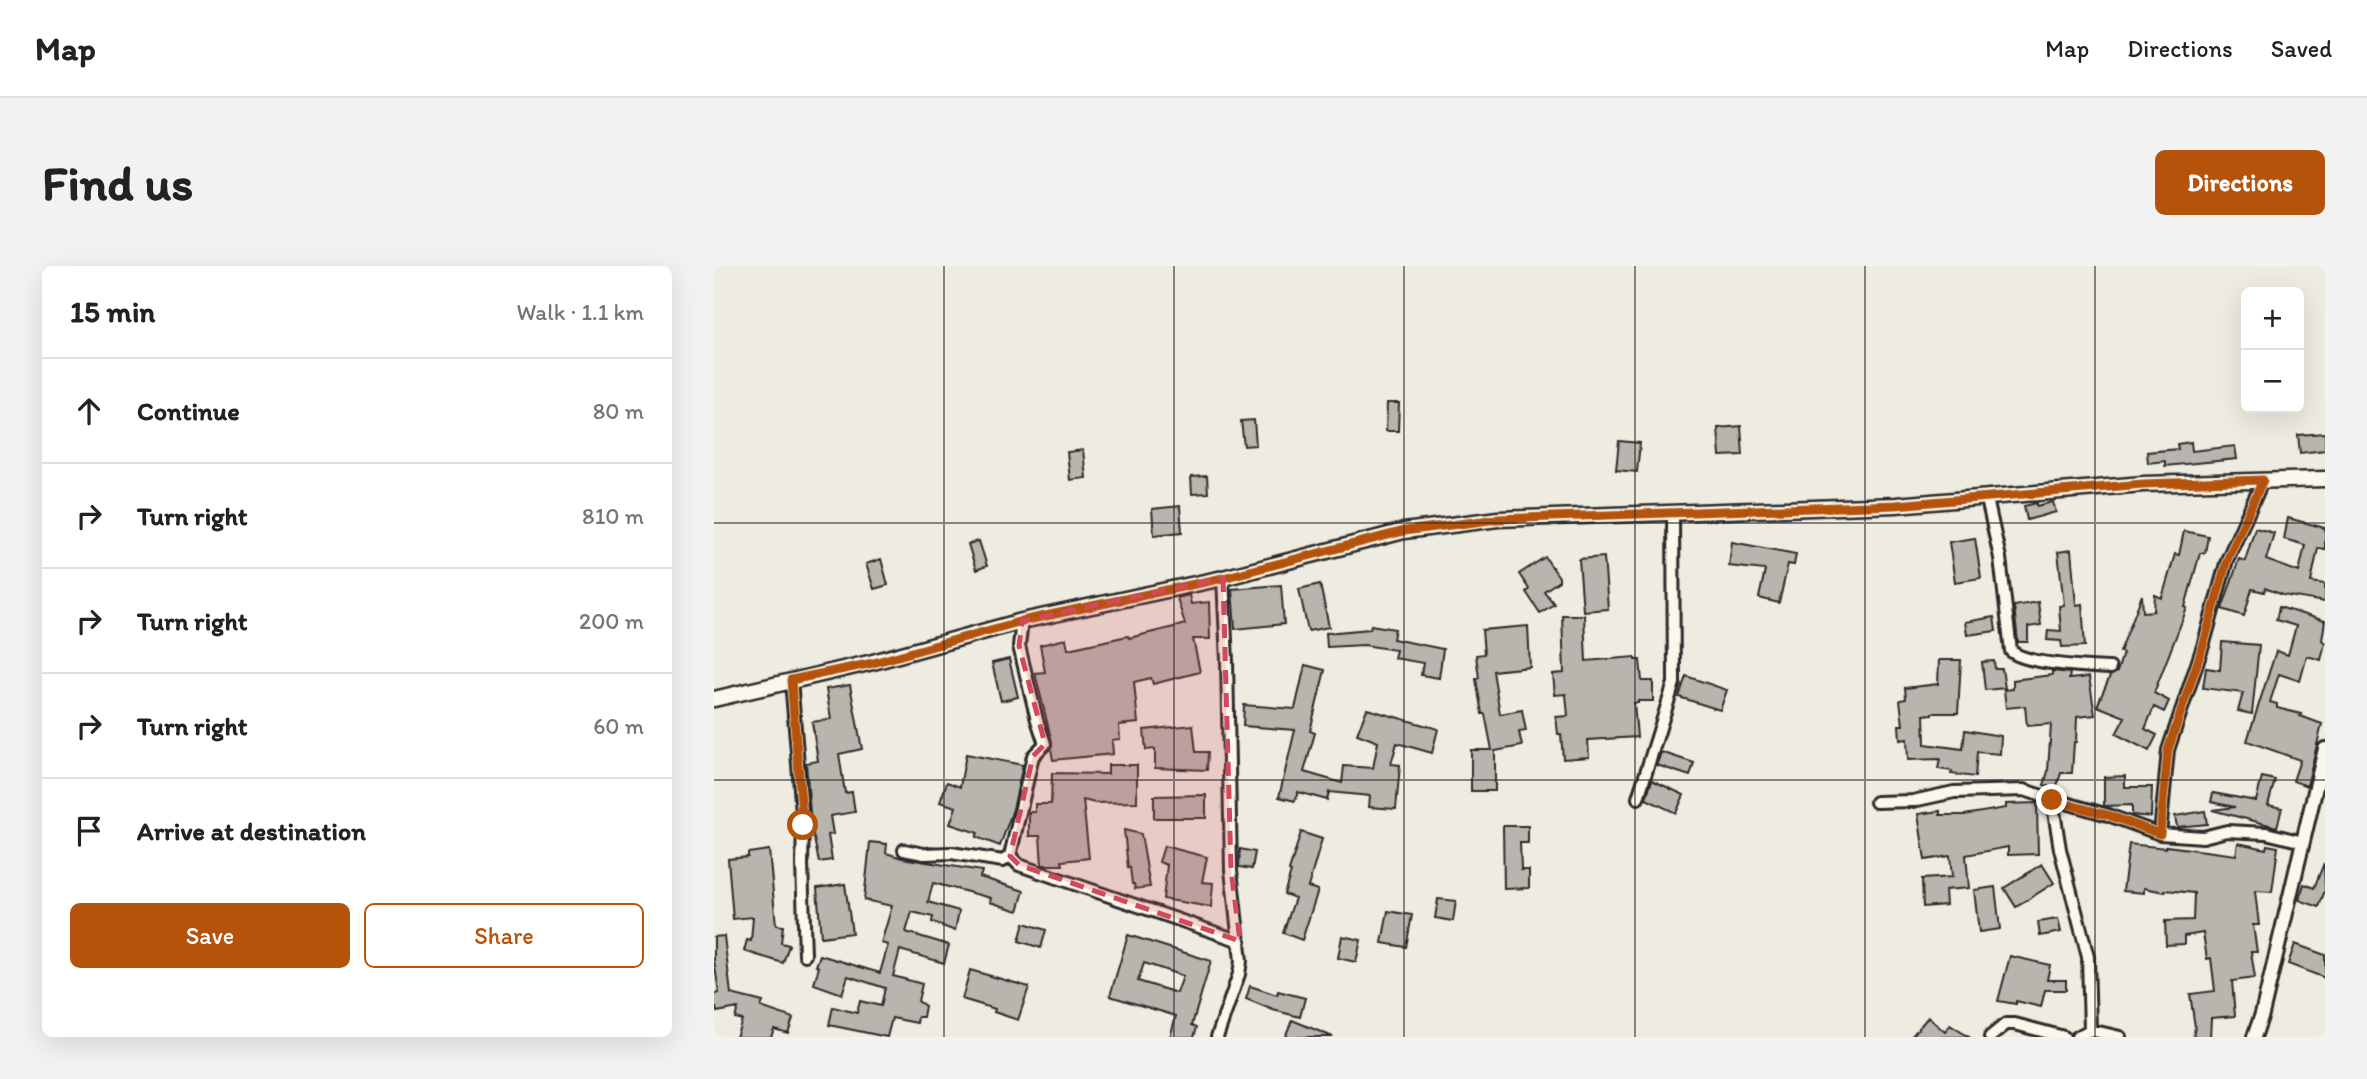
<!DOCTYPE html>
<html lang="en">
<head>
<meta charset="utf-8">
<style>
  :root { --surface:#fff; --page:#f2f2f2; --text:#222; --muted:#767676; --line:#e0e0e0; --accent:#b45309 }
  body { margin:0; font-family:Itim,sans-serif; background:var(--page); color:var(--text) }
  .controls { position:absolute; right:21px; top:21px; display:grid; overflow:hidden; border-radius:10px; box-shadow:0 7px 28px #0002 }
  .controls button { width:63px; height:63px; display:grid; place-items:center; padding:0; border:0; border-bottom:2px solid var(--line); background:var(--surface); color:var(--text); font:35px sans-serif }
  .stop { position:absolute; width:21px; height:21px; margin:-16px; border:5px solid #b45309; border-radius:50%; background:#fff }
  .stop.end { background:#b45309; border-color:#fff; box-shadow:0 2px 7px #0008 }
  .list { margin:0; padding:0; list-style:none }
  h2 { display:flex; justify-content:space-between; align-items:center; height:91px; margin:0; padding:0 28px; font-size:30px }
  h2 small { font-size:23px; font-weight:400; color:var(--muted) }
  .list li { display:grid; grid-template-columns:46px 1fr auto; gap:21px; align-items:center; box-sizing:border-box; height:105px; padding:0 28px; border-top:2px solid var(--line) }
  .list b { display:block; font-size:26px; white-space:nowrap }
  .list em { font-size:23px; font-style:normal; color:var(--muted) }
  .actions { display:flex; gap:14px; padding:21px 28px }
  .actions a { flex:1; padding:16px 0; border:2px solid var(--accent); border-radius:10px; text-align:center; font-size:24px; color:var(--accent) }
  .actions .main { background:var(--accent); color:#fff }
  .icon { flex:none; width:38px; height:38px; fill:none; stroke:currentColor; stroke-width:2; stroke-linecap:round; stroke-linejoin:round }
  .map { position:relative; flex:none; width:1611px; height:771px; overflow:hidden; border-radius:10px }
  header { display:flex; align-items:center; gap:42px; box-sizing:border-box; height:98px; padding:0 35px; background:var(--surface); border-bottom:2px solid var(--line) }
  header strong { font-size:33px }
  nav { display:flex; gap:38px; margin-inline-start:auto; font-size:24px }
  .intro { display:flex; align-items:center; justify-content:space-between; box-sizing:border-box; height:168px; padding:0 42px }
  h1 { margin:0; font-size:49px }
  .button { padding:18px 32px; border-radius:10px; background:var(--accent); color:#fff; font-size:24px; font-weight:700 }
  main { display:flex; gap:42px; padding:0 42px }
  aside { flex:1; background:var(--surface); border-radius:10px; box-shadow:0 7px 28px #0002 }
  .map>svg:first-child { display:block }
  .building { fill:#b8b5ae; stroke:#2b2b2b; stroke-width:2; fill-rule:evenodd }
  .lines { fill:none; stroke-linecap:round; stroke-linejoin:round }
  .minor-casing { stroke:#2b2b2b; stroke-width:16 }
  .tertiary-casing { stroke:#2b2b2b; stroke-width:18 }
  .secondary-casing { stroke:#2b2b2b; stroke-width:19 }
  .minor { stroke:#fbf7ec; stroke-width:10 }
  .tertiary { stroke:#fbf7ec; stroke-width:12 }
  .secondary { stroke:#fbf7ec; stroke-width:14 }
  .route { stroke:#b45309; stroke-width:9 }
  .marked { fill:#d1495b; fill-opacity:0.2; stroke:#d1495b; stroke-width:5; stroke-dasharray:14 9; stroke-linejoin:round }
  .grid { fill:none; stroke:#2b2b2b; stroke-width:2; stroke-opacity:0.55 }
</style>
</head>
<body>
<header>
<strong>Map</strong>
<nav><a>Map</a><a>Directions</a><a>Saved</a></nav>
</header>
<div class="intro"><h1>Find us</h1><a class="button">Directions</a></div>
<main>
<aside>
<h2>15 min<small>Walk · 1.1 km</small></h2>
<ul class="list">
<li><svg class="icon" aria-label="ahead" viewBox="0 0 24 24"><path d="M12 20V5M6 11l6-6 6 6"/></svg><div><b>Continue</b></div><em>80 m</em></li>
<li><svg class="icon" aria-label="right" viewBox="0 0 24 24"><path d="M7 20v-9h11M14 6l5 5-5 5"/></svg><div><b>Turn right</b></div><em>810 m</em></li>
<li><svg class="icon" aria-label="right" viewBox="0 0 24 24"><path d="M7 20v-9h11M14 6l5 5-5 5"/></svg><div><b>Turn right</b></div><em>200 m</em></li>
<li><svg class="icon" aria-label="right" viewBox="0 0 24 24"><path d="M7 20v-9h11M14 6l5 5-5 5"/></svg><div><b>Turn right</b></div><em>60 m</em></li>
<li><svg class="icon" aria-label="arrive" viewBox="0 0 24 24"><path d="M6 21V4h12l-3 4 3 4H6"/></svg><div><b>Arrive at destination</b></div></li>
</ul>
<div class="actions"><a class="main">Save</a><a>Share</a></div>
</aside>
<div class="map">
<svg width="1611" height="771" viewBox="0 0 1611 771">
  <rect width="100%" height="100%" fill="#eeebe0"/>
  <filter id="ink" filterUnits="userSpaceOnUse"><feTurbulence type="fractalNoise" baseFrequency=".0143" numOctaves="2"/><feDisplacementMap in="SourceGraphic" scale="14" xChannelSelector="R" yChannelSelector="G"/><feConvolveMatrix kernelMatrix="1 2 1 2 8 2 1 2 1" color-interpolation-filters="sRGB"/></filter>
  <g filter="url(#ink)">
    <path class="building" d="M673,137h12l-1,28h-12z
      M540,154l2,25 -12,1 -3,-25z
      M1027,160l2,29 -23,1 -2,-28z
      M1611,167v17l-25,3 -2,-18z
      M905,175l21,2 -3,29 -21,-2z
      M1477,176l1,9 43,-5 2,13 -72,7v-5l-17,2 -1,-11 31,-3 -1,-5z
      M369,184l3,28 -16,2 -3,-28z
      M493,210l1,17 -16,1 -1,-17z
      M1339,236l3,10 -29,8 -3,-14 13,-3v3z
      M466,240l2,26 -28,3 -2,-26z
      M1574,252l37,10v21l-7,-1 -7,34 14,2v18l-42,-7 -18,-7 -1,4 -12,-3 -8,27 -22,-7 17,-50 6,2 10,-33 19,5 -8,27 33,12 6,-27 -21,-6z
      M1470,265l24,5 -3,17h-5l-15,54 2,1 -33,85 15,8 -5,11 -10,-5 -9,22 12,6 -8,16 -33,-17 9,-17 -28,-11 13,-30 7,-4 6,-19 -3,-1 22,-57 1,17 11,-1 1,-16 7,3 13,-44 4,1z
      M1261,272l6,40 -26,4 -6,-40z
      M265,275l8,25 -11,4 -8,-26z
      M1018,276l64,12 -2,11 -6,-1 -9,39 -20,-5 6,-28 -36,-4z
      M1357,284l5,55 6,-1 3,42 -23,1 -1,-6 -14,-1 1,-10 13,1 -2,-25 5,-1 -6,-53z
      M831,291l14,20v4l-15,10 10,13 -14,9 -14,-21 3,-3 -10,-15z
      M890,291l4,52 -25,2 -4,-52z
      M167,293l7,26 -14,4 -8,-25z
      M606,318l9,43 -21,4 -9,-42z
      M567,319l3,39 -49,5 -3,-40z
      M475,329l2,9 18,-2 1,37h-17l7,33 -47,12 -2,-6 -17,4 4,41 -19,2 1,14 -8,1 1,14 -60,6 -2,-11 1,-7 -17,-69 10,-1 -5,-27 26,-6 2,10 60,-13 1,2 49,-12 7,-2 -8,-26z
      M1324,336l3,23 -13,2v15h-10l-4,-36z
      M1565,341l46,14 -3,19 3,3 -4,17 -14,-4 -7,25 -21,-7 -9,28 7,2v4l24,6 -1,2 22,8 -15,62 -14,-5 7,-21 -53,-19 29,-90 12,4 8,-29 -20,-6z
      M848,349h22l2,46 49,-4v3h5l2,21h11v20h-15v2h-4l3,34 -49,3 1,17 -26,2 -2,-25h-3l-2,-17 12,-1 -2,-22 -11,1 -2,-21 11,-1z
      M1280,351l2,14 -29,4 -2,-13z
      M657,359l24,4 -2,10 50,10 -4,29 -18,-3 2,-12 -29,-5 2,-8 -32,-5 -37,2 -1,-14 44,-4z
      M814,360l2,41 -37,4 7,43 22,-4 4,21 -7,1 3,14 -27,5v40h-24v-41h21l-7,-36h-3l-6,-35 3,-1 -3,-23 8,-1 -2,-24z
      M1508,376l37,3 -7,69 -14,-3 5,-18 -40,-5 3,-20 14,2z
      M295,393l9,38 -17,4 -9,-38z
      M1225,394h22l-3,53h-26v1l-8,1 1,29 38,5 2,-19 36,6 -1,18 -23,-2 -2,25 -24,-3 1,-3 -14,-2 2,-10 -32,1 -1,-21 -7,1 -1,-15h4l-3,-25 6,-1 -1,-11 33,-4z
      M1280,395l1,8h7l3,19 -20,2 -3,-28z
      M591,399l20,5 -15,61 5,2 -11,39 38,11 2,-17 29,2 5,-26 -21,-8 10,-25 71,20 -6,24 -35,-10 -6,21 9,1 -4,44 -27,-2 1,-11 -41,-4 -2,8 -29,-8 -3,9 -16,-4 16,-67 -52,-4 1,-21 51,4z
      M1338,405l18,2 -1,6 20,-2 6,38 -18,2 -1,25h-2l-2,31h-11l-5,16 -12,-4 4,-14 3,-47 -24,2 -2,-20 -19,2 -2,-18 9,-1v-9l39,-5z
      M972,410l41,14 -7,20 -41,-13z
      M136,419l12,64 -23,5 6,39 7,-1 3,20 -25,4 3,18 -5,1 4,25 -13,2 -8,-37 -5,-62 12,-2 -6,-39 19,-3 -5,-30z
      M479,459l3,27h12l-1,18 -52,-2v-19l-9,1 -2,-20z
      M947,486l33,11 -4,13 -33,-11z
      M252,488l57,11 -10,44 -13,37 -24,-9 2,-4 -28,-9 6,-17 -16,-5 7,-20 13,5z
      M394,499h29v37l-42,1 -12,-3 6,58 -27,3 1,4h-21l-2,-29h-11v-24h6v-8h16l1,-31 56,1z
      M1411,510v11h27l-1,30 -19,-2v-10l-28,1v-29z
      M1548,511l13,3 -7,25 14,3 -5,19 -65,-17 23,-3 -24,-5 2,-9 43,8z
      M938,514l32,15 -8,18 -30,-14z
      M492,529v23h-52v-22z
      M1323,537l1,51 -30,1v-8l-42,8 3,33 -24,2 1,15 -23,2 -1,-28 30,-2 -2,-21 -25,4 -7,-46 22,-3v4h24l42,-7v-4z
      M1491,545l2,13 -30,3 -2,-11z
      M789,560h25v17h-8l1,27h8v18l-25,1z
      M410,564l17,4 9,53 -15,2 -1,-5h-2l-2,-17 -2,1z
      M587,566l21,7 -14,48 10,3 -16,50 -19,-7 12,-35 -11,-4 7,-22 -2,-1z
      M156,576l17,2 -1,9 16,5 80,13 -2,6 44,14 -6,20 -28,-9 1,-4 -58,-15 -5,19 31,9 -4,20 -23,-9 1,-5 -21,-5 -6,20 43,13 -5,18 -44,-13 -7,26 29,8 -4,17 7,5 -2,11h-5l-1,6 -25,-5 -5,19 -58,-12 4,-18 24,6 3,-12 21,5 4,-18 -37,-12 -6,18 -28,-10 5,-17 -3,-1 4,-11 60,18 8,-28 -7,-2 11,-37 -28,-6z
      M1524,577l28,6 1,-4 11,2 -6,45 -17,-1 4,34h-6l4,27h-6l4,26 -23,3 3,35 -24,2 -1,19h-17l2,-10 -5,-33 25,-3 -4,-33 -4,1 -4,-26 -19,3v8l-18,1 -1,-24 28,-1 1,-27 -29,-3v2l-21,-4v5l-21,-2 6,-47 37,4v-2l70,9z
      M450,580l43,11 -5,25 11,1 -2,24 -48,-8 4,-34 -8,-3z
      M526,583l15,3 -3,17 -13,-2z
      M55,584l7,75 7,1 -2,17 8,2 -6,18 -39,-12 3,-11 4,1 2,-24 -20,2 -5,-60 20,-2v-4z
      M1610,597l1,27 -6,17 -20,-7 5,-16 10,4z
      M1328,598l12,19 -38,24 -12,-19z
      M131,618l7,49 -31,4 -4,-49z
      M1281,621l5,42 -21,3 -5,-42z
      M724,633l18,2 -3,20 -18,-3z
      M674,645l24,4 -6,32 -24,-4z
      M1344,653l3,13 -21,4 -2,-14z
      M310,657l22,7 -5,18 -22,-7z
      M414,669l83,26 -19,64 5,2 -3,10h-24l6,-21 -66,-20zM430,697l39,13 -6,17 -39,-12z
      M10,670l7,58 32,8 -2,5 32,11 -5,15 -14,-4 -3,8h-35l6,-17 -7,-2 3,-10 -21,4 -1,-4 -2,1v-15l5,-1 -5,-33v-23z
      M628,670l19,4 -5,22 -18,-4z
      M1581,678l30,11v23l-37,-14z
      M1296,690l40,9 -3,15h19v10h-21l-4,17 -25,-6v3l-18,-3z
      M256,704l59,17 -11,33 -24,-8 1,-3 -33,-10z
      M536,720l27,9 1,-4 27,7 -5,19 -27,-7 -27,-11z
      M1214,751l17,15 5,-7 19,12h-58z
      M578,754l41,17h-48z"/>
    <g class="lines">
      <defs>
        <path id="minor" d="M1273,233l13,59 11,93c13,13 79,16 99,17
          M77,414l12,145 -1,39 3,91
          M924,532l36,-115 -1,-171
          M1162,536l37,-1 41,-9 70,-2 28,9
          M1446,568l8,-84 36,-107 23,-83 36,-80
          M190,584l20,4 27,-1 52,8 7,-5 23,-100 12,-12 -8,-24 -18,-74 3,-25
          M296,590l9,9 221,76
          M1376,764l-2,-73 -28,-108 -8,-50 56,16 52,19 43,3 24,-6 39,2 37,9
          M503,771l22,-63 2,-13 -10,-91 -4,-209 -4,-83
          M1276,771l16,-13h9l49,13
          M1363,771l13,-7 30,7"/>
        <path id="tertiary" d="M1540,771l8,-23 63,-265"/>
        <path id="secondary" d="M0,433l159,-37 149,-41 201,-43 181,-47 94,-12 398,-14 247,-21 182,-5"/>
      </defs>
      <use href="#minor" class="minor-casing"/>
      <use href="#tertiary" class="tertiary-casing"/>
      <use href="#secondary" class="secondary-casing"/>
      <use href="#minor" class="minor"/>
      <use href="#tertiary" class="tertiary"/>
      <use href="#secondary" class="secondary"/>
    </g>
  </g>
  <g class="lines" filter="url(#ink)">
    <path class="route" d="M89,559l-12,-145 82,-17 149,-42 201,-43 181,-47 94,-12 398,-14 247,-21 120,-4 -36,80 -23,83 -36,107 -8,84 -52,-19 -56,-15"/>
  </g>
  <path class="marked" d="M509,312l8,292 9,71 -221,-76 -9,-9 23,-100 12,-12 -26,-98 3,-25z"/>
  <path class="grid" d="M230,0v771M460,0v771M690,0v771M921,0v771M1151,0v771M1381,0v771M0,257h1611M0,514h1611"/>
</svg>
<div class="controls">
<button>+</button>
<button>−</button>
</div>
<div class="stop" style="left:89px;top:559px"></div>
<div class="stop end" style="left:1338px;top:534px"></div>
</div>
</main>
</body>
</html>
